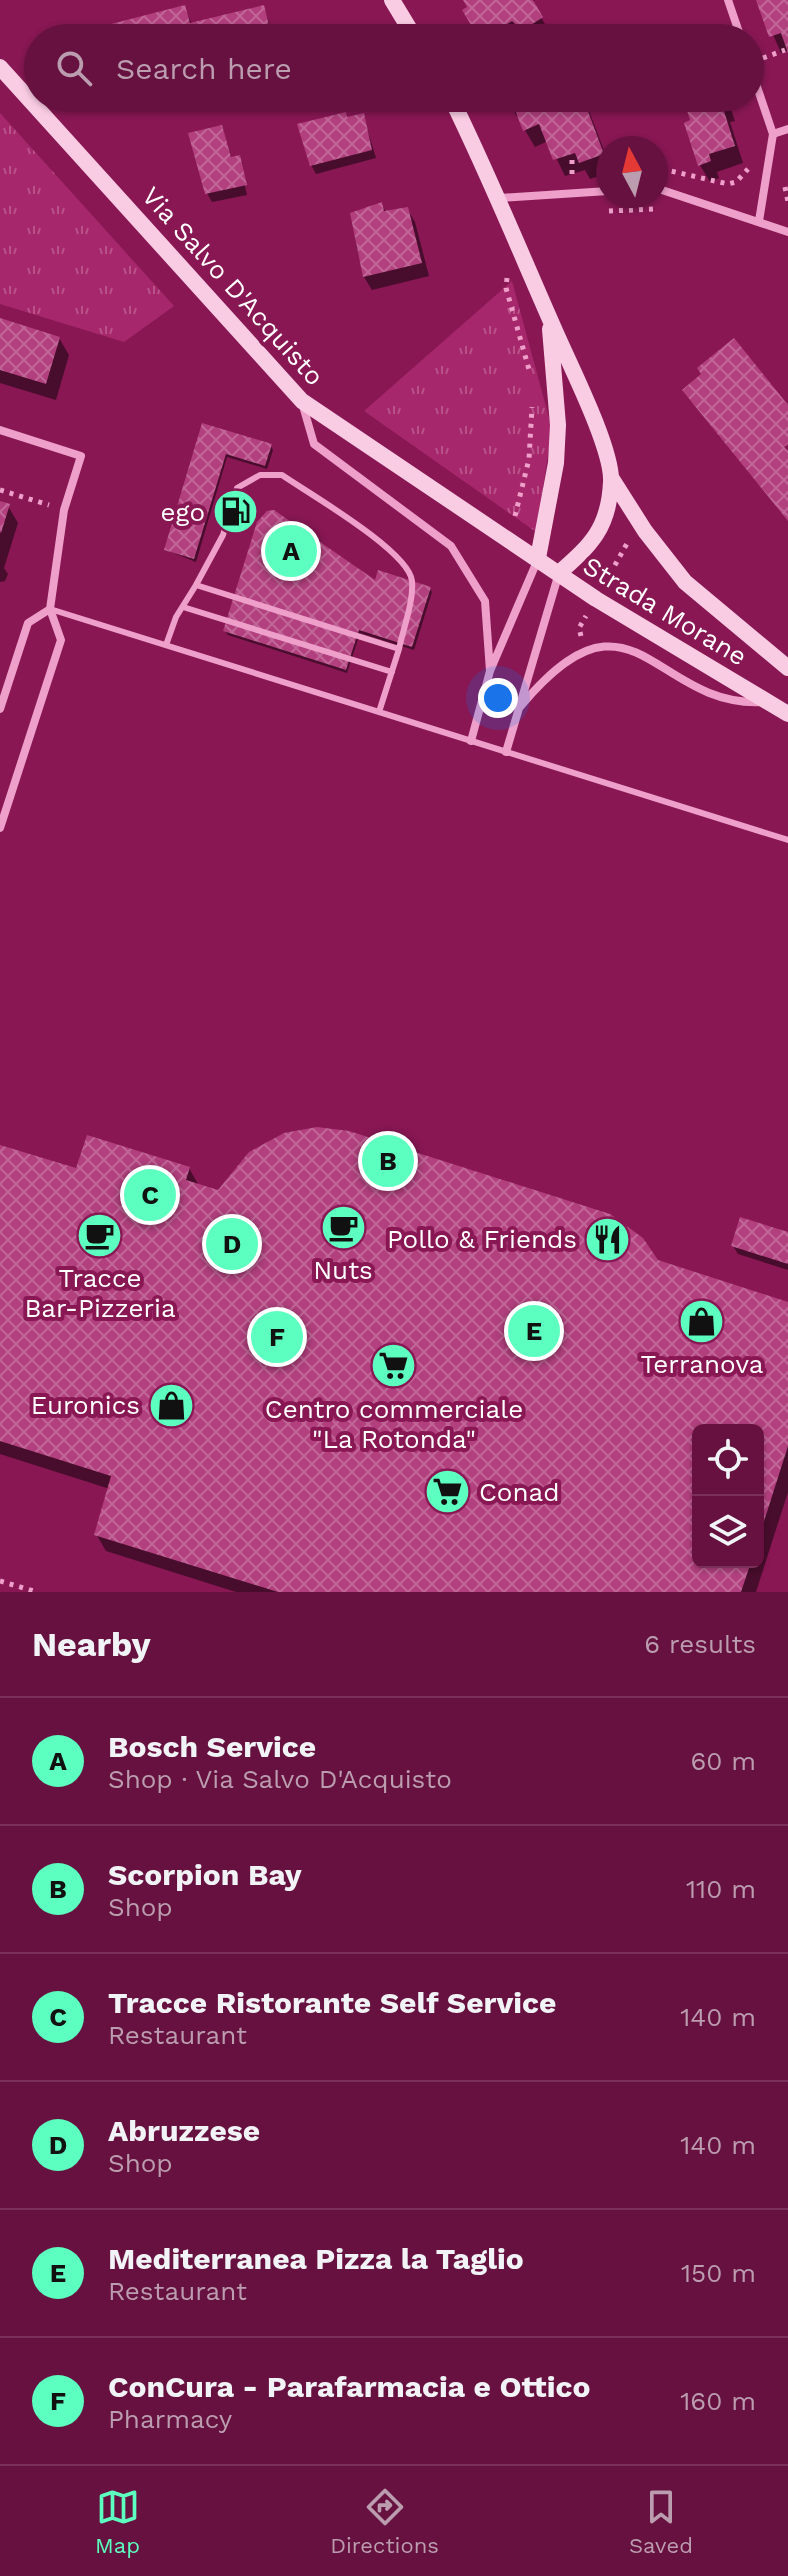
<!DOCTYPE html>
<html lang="en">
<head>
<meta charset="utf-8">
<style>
  :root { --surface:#66113f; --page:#6c1a46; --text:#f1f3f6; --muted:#bc9db0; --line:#793159; --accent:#5cffbf }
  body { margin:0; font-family:"Work Sans",sans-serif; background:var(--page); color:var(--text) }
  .controls { position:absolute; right:24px; bottom:24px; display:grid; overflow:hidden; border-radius:12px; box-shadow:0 2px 6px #0004 }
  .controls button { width:72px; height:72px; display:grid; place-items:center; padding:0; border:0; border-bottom:2px solid var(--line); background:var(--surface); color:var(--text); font:40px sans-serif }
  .compass { position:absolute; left:596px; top:136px; width:72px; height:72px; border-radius:50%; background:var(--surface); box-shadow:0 2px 6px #0004; rotate:353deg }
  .you { position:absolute; left:498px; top:698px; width:28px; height:28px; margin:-20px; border:6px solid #fff; border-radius:50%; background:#1a73e8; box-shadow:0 0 0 12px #1a73e833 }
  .badge { display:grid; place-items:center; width:52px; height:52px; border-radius:50%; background:var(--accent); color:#111; font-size:26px; font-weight:700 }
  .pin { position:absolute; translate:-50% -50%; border:4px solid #fff; box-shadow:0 2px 8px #0006 }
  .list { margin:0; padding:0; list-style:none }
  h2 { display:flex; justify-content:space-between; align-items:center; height:104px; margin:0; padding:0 32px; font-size:34px }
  h2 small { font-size:26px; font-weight:400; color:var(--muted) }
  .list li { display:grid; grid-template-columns:52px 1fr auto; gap:24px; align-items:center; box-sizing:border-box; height:128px; padding:0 32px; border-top:2px solid var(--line) }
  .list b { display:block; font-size:30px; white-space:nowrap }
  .list p { margin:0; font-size:26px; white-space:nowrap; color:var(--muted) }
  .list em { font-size:26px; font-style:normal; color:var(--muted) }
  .icon { flex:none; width:44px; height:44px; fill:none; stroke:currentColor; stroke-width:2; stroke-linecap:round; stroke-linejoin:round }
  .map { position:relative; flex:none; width:788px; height:1592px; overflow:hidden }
  .search { position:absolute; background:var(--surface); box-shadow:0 2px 6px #0004; left:24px; right:24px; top:24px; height:88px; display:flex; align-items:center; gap:20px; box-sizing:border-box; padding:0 28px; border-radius:44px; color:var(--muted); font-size:30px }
  .sheet { height:872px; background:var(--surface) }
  nav { display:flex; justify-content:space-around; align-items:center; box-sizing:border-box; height:112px; border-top:2px solid var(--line); background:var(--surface); font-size:22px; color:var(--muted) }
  nav a { display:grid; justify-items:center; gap:4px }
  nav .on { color:var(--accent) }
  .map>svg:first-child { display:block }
  .grass { fill:url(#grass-tufts) }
  .shadow { fill:#0007; fill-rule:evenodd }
  .building { fill:url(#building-cross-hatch) }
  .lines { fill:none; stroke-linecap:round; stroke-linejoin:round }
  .path { stroke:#ee9fca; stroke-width:5; stroke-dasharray:4 6; stroke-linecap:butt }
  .lane { stroke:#ee9fca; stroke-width:6 }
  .street { stroke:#ee9fca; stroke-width:8 }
  .secondary { stroke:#facce4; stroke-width:16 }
  .labels { text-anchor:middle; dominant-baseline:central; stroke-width:8; stroke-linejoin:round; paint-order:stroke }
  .street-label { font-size:26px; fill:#fff; stroke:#881754 }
  .poi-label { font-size:26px; fill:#fff; stroke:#881754 }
</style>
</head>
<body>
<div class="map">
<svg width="788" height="1592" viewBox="0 0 788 1592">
  <defs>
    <pattern id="grass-tufts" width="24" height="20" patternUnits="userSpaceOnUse" patternTransform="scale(2)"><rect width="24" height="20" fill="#a6276c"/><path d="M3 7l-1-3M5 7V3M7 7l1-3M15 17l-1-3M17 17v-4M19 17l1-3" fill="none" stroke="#b85289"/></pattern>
    <pattern id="building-cross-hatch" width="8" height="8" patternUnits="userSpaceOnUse" patternTransform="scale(2)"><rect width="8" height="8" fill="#b2407e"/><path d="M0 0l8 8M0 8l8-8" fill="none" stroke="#c16698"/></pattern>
  </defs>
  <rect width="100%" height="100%" fill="#881754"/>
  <path class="grass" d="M0,113l174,193 -50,36 -124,-38z
    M512,281l40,148 -16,103 -172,-121z"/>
  <path class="shadow" d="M465,0h70l-3,2 17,29 -11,7h-12l-5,-5 -7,5h-33l-16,-28 4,-3z
    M758,0h30v51l-7,2z
    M263,7l12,31h-158l67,-30 8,16z
    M506,98h78l24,63v12l-18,6 -5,-9 -20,6 -17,-35 -13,6z
    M685,98h42l8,23 -5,1 13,41 -26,9 2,6 -9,4 -10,-17z
    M363,115l13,43 -60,16 -5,-9 37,-46z
    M221,127l11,32 7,-2 4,7h-3l7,31 -35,7 -5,-9z
    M381,204l5,8 21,-3 8,13 14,54 -57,14 -8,-13 -8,-33z
    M0,320l59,18 10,17 -13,45 -56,-17z
    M203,426l68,20 2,4 -6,19 -40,-12 -31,105 -30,-12z
    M0,503l8,3 10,17 -14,45 4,6 -3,7 -5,1z
    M430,589l2,3 -18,58 -54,-17 -13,40 -119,-38 -3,-4z
    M0,1147l78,24 111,-3 10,18 20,6 438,70 131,42v188l-32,100h-520l-130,-41 -10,-17 14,-45 -110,-35zM698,1430h60v132h-60z
    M788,1234v36l-50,-16 -5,-8z"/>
  <path class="building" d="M463,0h70l10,17 -21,14 -10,-10 -9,6 3,6 -7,5 -9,-5 -11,5 -17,-28 5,-3z
    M756,0h32v53l-7,-20 -12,4z
    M185,5l5,18 74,-18 8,33h-157l-4,-14z
    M709,27l4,11h-40l19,-7z
    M504,98h79l21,56 -25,9 -4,-10 -22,7 -14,-36 -16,7 -11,-29 -6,1z
    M683,98h42l2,6 -5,1 13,41 -26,8 2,7 -13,5 -14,-43 6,-3z
    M346,112l1,5 17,-4 8,37 -62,16 -13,-42z
    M222,125l9,32 9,-2 7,30 -42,9 -17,-61z
    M382,202l2,9 24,-4 14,56 -59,14 -13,-64z
    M0,318l60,19 -14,47 -46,-14z
    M734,338l54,67v39l-4,3 4,4v70l-106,-131 19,-16 -4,-6z
    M202,423l70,21 -7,22 -39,-12 -32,105 -30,-9z
    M0,501l10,3 -9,29 -1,-1z
    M274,510l101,70 3,-10 53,17 -19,60 -53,-17 -13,40 -123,-39 34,-109 10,-11z
    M317,1127l32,4 261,83 33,24 15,22 130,42v144l-29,91 -1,-107h-60v132h53l-10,30h-463l-184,-57 17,-59 -111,-35v-296l76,23 11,-33 103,32 -4,13 32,10 31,-38 35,-19z
    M740,1217l48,15v32l-57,-18z"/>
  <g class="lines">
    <path class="path" d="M763,58l22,-8
      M572,160v15
      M662,169l66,15 8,-2 12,-13
      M785,187l3,15
      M609,211l46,-2
      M507,278l-1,10 24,85
      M0,490l49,15
      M515,516l14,-57 3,-52
      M610,574l19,-34
      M581,636l-2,-8 7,-12
      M0,1581l37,11"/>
    <path class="lane" d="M196,585l27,-50 14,-47 23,-13h22c26,18 127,76 130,106 2,20 -9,48 -13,68
      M183,607l209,65
      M50,609l738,231
      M166,645l10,-28 20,-32 203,64 -20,63"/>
    <path class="street" d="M728,0l13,38
      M750,66l23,68 -14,87
      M773,134l15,-5
      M656,188l132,44
      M500,198l108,-7
      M303,406l11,38 137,102 34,55 5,70
      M0,430l81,26 -17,54 -14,99 11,31 -61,188
      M520,707c113,-136 132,0 242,-5
      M0,709l28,-86 22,-14
      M471,741l19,-70 48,-112
      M506,752l53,-179"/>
    <path class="secondary" d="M392,0l23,38
      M0,67l302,334 294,198 192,115
      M451,98c38,77 70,156 105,235 14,32 57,117 55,149 -2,46 -20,63 -52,91
      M612,479l33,52 40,51 103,86
      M538,558l18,-95 2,-38 -8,-96"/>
  </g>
  <defs>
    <symbol id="fuel-disc" viewBox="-11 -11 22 22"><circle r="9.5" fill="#5cffbf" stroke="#881754"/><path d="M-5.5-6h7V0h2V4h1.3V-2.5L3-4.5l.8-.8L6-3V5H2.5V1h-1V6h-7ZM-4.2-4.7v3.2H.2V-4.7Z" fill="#111"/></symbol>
    <symbol id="cafe-disc" viewBox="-11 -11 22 22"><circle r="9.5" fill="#5cffbf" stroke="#881754"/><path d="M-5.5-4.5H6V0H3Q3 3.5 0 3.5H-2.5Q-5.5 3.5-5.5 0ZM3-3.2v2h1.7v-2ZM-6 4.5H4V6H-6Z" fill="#111"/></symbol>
    <symbol id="restaurant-disc" viewBox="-11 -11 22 22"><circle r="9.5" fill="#5cffbf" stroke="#881754"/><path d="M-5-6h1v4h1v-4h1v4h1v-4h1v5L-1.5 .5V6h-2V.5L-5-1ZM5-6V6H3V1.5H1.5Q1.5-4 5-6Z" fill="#111"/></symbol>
    <symbol id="shop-disc" viewBox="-11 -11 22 22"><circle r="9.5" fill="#5cffbf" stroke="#881754"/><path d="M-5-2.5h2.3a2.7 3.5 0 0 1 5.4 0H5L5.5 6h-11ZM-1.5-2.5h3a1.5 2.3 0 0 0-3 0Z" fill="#111"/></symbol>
    <symbol id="supermarket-disc" viewBox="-11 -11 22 22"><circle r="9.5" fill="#5cffbf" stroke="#881754"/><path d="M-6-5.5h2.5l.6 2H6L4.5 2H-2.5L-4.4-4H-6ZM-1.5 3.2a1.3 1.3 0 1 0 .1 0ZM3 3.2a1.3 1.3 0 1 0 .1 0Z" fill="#111"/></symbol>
  </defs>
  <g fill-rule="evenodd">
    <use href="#fuel-disc" x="210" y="486" width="51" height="51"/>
    <use href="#cafe-disc" x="318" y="1202" width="51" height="51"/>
    <use href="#cafe-disc" x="74" y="1210" width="51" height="51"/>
    <use href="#restaurant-disc" x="582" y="1214" width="51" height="51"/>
    <use href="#shop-disc" x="676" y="1296" width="51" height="51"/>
    <use href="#supermarket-disc" x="368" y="1340" width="51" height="51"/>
    <use href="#shop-disc" x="146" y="1380" width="51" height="51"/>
    <use href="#supermarket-disc" x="422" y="1466" width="51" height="51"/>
  </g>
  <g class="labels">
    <g class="street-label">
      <text transform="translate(233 286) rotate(48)">Via Salvo D'Acquisto</text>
      <text transform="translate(665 611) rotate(31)">Strada Morane</text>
    </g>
    <g class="poi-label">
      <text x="205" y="512" text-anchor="end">ego</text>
      <text x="577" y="1239" text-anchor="end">Pollo &amp; Friends</text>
      <text x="343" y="1270">Nuts</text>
      <text x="100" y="1278">Tracce<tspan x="100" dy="30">Bar-Pizzeria</tspan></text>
      <text x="702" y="1364">Terranova</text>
      <text x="140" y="1405" text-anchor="end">Euronics</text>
      <text x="394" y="1409">Centro commerciale<tspan x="394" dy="30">"La Rotonda"</tspan></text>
      <text x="479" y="1492" text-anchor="start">Conad</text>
    </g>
  </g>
</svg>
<div class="controls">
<button><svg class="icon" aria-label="locate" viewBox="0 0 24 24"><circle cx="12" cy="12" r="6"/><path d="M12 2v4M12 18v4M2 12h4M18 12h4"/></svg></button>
<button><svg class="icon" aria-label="layers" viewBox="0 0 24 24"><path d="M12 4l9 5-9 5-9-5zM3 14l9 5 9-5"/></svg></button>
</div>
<svg class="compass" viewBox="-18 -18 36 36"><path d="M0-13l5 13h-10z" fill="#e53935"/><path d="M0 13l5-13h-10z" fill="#bc9db0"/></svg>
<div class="you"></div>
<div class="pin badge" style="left:291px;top:551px">A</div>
<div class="pin badge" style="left:388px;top:1161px">B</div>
<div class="pin badge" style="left:150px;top:1195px">C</div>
<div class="pin badge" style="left:232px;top:1244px">D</div>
<div class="pin badge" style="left:534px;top:1331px">E</div>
<div class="pin badge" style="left:277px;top:1337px">F</div>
<div class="search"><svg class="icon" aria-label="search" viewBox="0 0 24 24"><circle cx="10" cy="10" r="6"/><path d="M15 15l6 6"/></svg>Search here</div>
</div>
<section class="sheet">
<h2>Nearby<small>6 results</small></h2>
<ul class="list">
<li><span class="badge">A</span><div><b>Bosch Service</b><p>Shop · Via Salvo D'Acquisto</p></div><em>60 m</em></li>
<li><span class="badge">B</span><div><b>Scorpion Bay</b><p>Shop</p></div><em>110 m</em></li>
<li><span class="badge">C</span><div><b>Tracce Ristorante Self Service</b><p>Restaurant</p></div><em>140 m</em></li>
<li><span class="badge">D</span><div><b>Abruzzese</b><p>Shop</p></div><em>140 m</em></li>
<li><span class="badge">E</span><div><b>Mediterranea Pizza la Taglio</b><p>Restaurant</p></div><em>150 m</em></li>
<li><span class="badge">F</span><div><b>ConCura - Parafarmacia e Ottico</b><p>Pharmacy</p></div><em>160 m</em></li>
</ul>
</section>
<nav>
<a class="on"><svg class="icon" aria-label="map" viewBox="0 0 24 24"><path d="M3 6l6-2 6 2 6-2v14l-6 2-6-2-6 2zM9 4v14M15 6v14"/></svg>Map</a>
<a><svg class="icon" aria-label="directions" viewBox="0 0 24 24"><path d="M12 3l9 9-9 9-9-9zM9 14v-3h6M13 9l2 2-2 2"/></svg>Directions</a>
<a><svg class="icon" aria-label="saved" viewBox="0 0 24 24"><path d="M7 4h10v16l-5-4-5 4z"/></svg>Saved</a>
</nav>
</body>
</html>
